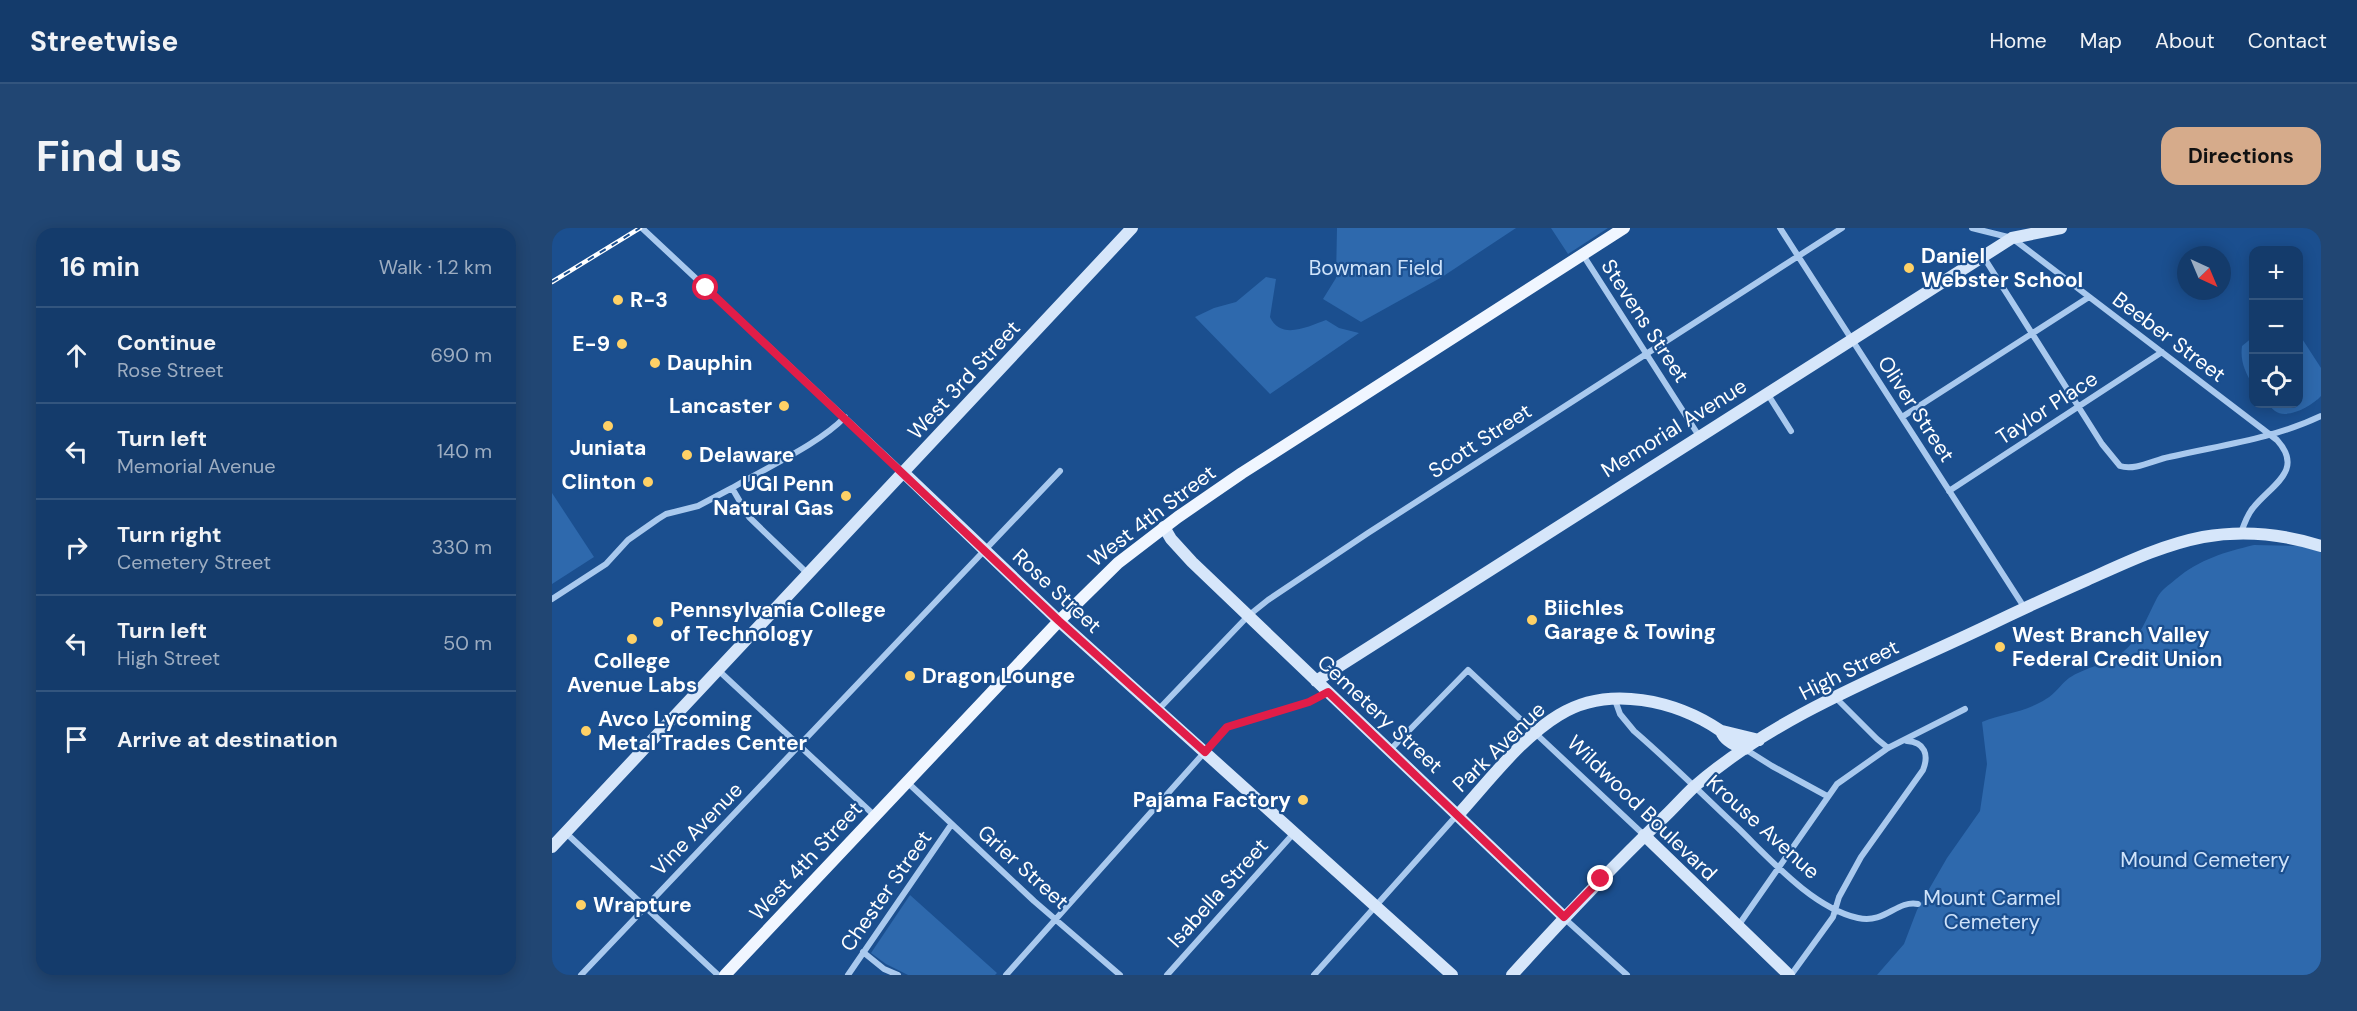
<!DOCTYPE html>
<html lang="en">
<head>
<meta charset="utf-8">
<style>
  :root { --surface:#143b6b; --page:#214673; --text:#f1f3f6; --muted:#9dadc1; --line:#33557e; --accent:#d6ab8b }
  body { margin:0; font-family:"DM Sans",sans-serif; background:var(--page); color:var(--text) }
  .controls { position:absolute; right:18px; top:18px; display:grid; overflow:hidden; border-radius:12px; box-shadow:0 3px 15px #0003 }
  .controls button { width:54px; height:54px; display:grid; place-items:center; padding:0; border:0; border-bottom:2px solid var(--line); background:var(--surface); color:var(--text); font:30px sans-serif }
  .compass { position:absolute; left:1625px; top:18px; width:54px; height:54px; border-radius:50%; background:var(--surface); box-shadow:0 3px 15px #0003; rotate:136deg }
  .stop { position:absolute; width:18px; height:18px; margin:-14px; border:4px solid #e11d48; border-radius:50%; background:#fff }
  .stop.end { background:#e11d48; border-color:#fff; box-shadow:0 2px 6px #0008 }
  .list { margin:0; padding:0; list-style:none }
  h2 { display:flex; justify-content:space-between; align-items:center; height:78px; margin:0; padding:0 24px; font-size:26px }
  h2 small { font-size:20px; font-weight:400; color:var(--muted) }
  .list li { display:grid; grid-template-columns:39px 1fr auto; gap:18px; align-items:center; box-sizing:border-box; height:96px; padding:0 24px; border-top:2px solid var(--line) }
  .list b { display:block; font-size:22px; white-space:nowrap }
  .list p { margin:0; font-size:20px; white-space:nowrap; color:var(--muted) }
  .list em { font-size:20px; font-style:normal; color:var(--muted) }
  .icon { flex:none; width:33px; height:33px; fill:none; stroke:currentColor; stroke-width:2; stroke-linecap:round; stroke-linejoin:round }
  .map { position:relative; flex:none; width:1769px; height:747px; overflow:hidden; border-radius:18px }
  header { display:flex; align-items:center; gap:36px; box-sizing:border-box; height:84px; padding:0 30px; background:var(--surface); border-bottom:2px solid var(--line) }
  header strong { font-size:28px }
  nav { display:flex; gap:33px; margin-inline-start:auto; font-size:21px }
  .intro { display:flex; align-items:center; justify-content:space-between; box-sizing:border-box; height:144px; padding:0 36px }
  h1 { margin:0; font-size:42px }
  .button { padding:15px 27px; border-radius:18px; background:var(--accent); color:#111; font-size:21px; font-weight:700 }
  main { display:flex; gap:36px; padding:0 36px }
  aside { flex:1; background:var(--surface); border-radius:18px; box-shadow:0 3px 15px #0003 }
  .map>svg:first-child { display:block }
  .green { fill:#2e69ad }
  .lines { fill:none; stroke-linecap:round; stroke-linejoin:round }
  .street { stroke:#a9c9ee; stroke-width:6 }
  .secondary { stroke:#d6e6fa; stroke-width:12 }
  .primary { stroke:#f0f6ff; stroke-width:12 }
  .rail-casing { stroke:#fff; stroke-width:4.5 }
  .rail { stroke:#1b4f8f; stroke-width:2; stroke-dasharray:7; stroke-linecap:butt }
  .route { stroke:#e11d48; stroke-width:8 }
  .poi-dot { fill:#ffd166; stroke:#1b4f8f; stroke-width:2 }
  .labels { text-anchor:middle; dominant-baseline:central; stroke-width:4.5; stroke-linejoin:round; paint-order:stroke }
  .poi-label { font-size:21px; font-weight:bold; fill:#fff; stroke:#1b4f8f; text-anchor:start }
  .park-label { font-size:21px; fill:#cfe3fa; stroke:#1b4f8f }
  .street-label { font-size:21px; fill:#fff; stroke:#1b4f8f }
</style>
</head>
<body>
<header>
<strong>Streetwise</strong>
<nav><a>Home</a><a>Map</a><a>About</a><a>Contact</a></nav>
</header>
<div class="intro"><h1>Find us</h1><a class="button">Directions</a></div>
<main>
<aside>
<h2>16 min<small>Walk · 1.2 km</small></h2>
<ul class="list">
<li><svg class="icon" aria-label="ahead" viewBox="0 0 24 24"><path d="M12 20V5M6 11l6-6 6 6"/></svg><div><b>Continue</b><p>Rose Street</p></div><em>690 m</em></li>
<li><svg class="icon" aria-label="left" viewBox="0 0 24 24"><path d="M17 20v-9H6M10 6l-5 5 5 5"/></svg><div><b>Turn left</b><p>Memorial Avenue</p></div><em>140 m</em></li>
<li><svg class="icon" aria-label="right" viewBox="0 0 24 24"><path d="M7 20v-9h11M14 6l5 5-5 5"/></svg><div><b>Turn right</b><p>Cemetery Street</p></div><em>330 m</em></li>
<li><svg class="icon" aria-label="left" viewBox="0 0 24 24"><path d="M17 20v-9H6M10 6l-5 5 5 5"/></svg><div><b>Turn left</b><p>High Street</p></div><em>50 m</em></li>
<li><svg class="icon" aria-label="arrive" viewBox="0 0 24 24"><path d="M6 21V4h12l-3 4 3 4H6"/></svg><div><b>Arrive at destination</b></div></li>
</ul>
</aside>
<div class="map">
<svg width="1769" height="747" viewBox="0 0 1769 747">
  <rect width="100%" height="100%" fill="#1b4f8f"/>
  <path class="green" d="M785,0h179l-74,49 -81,45 -38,-23 13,-21z
    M999,0h57l-40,26z
    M714,49l10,2 -6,38c11,24 39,9 56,3l13,8 20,5 -89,61 -75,-77 19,-9 22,-6z
    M1747,106l22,34v28c-9,10 -34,24 -46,15 -3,-2 -5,-5 -7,-7h30z
    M1701,109v48c-8,-13 -13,-24 -11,-39z
    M0,265l42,64 -42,27z
    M1702,317l46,1 21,6v423h-444l27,-31 13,-34 30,-52 33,-47 7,-47 -5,-42c21,-9 42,-9 64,-23 9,-5 15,-15 23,-21 16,-11 38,-13 54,-26 17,-14 24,-35 34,-54 4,-8 12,-13 19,-19 24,-20 49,-27 78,-34z
    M358,667l87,78 -2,2h-87l-22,-11 -15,-11z"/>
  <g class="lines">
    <path class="street" d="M90,0l262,245
      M1228,0l244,379
      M1420,0l40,10 265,202c28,31 -6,45 -24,68 -6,7 -9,16 -12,25
      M1031,27l116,181
      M1431,28l119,188 18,22c15,5 34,-6 49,-9 52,-12 104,-18 152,-41
      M1215,165l24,38
      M1350,189l187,-120
      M180,260c33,-20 86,-43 113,-71
      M1397,263l213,-139
      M0,371l54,-35 22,-24 30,-21 8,-5 32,-8 34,-18 17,29 59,57
      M166,442l157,146
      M1284,470l41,41 11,9
      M1063,472l5,14 14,17c36,31 70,65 104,97 32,31 75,80 120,90 28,6 38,-18 60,-14
      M606,482l90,-94 20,-16 100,-67 474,-305
      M1193,521l27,17 55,30
      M838,522l78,-80 176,165
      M355,554l127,119 86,74
      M14,605l152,142
      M1012,690l63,57
      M1186,698l99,-142 51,-36 77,-39
      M311,724l21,17 14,6
      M29,747l479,-504
      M296,747l103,-150
      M454,747l221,-248 82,-25 19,-10
      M615,747l127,-142
      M762,747l143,-160
      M1239,747l42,-58 6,-20 22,-40 62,-87c6,-15 2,-28 -16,-29"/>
    <path class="secondary" d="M352,245l155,148 393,354
      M612,299l7,12 21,23 372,355
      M764,453l696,-443 49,-10
      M1170,503l37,9
      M906,587c30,-33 63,-77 101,-100 50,-31 118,-14 162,16 3,9 15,15 24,18
      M1092,607l145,140
      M0,619l580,-619
      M960,747c48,-53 97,-105 149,-155 12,-11 22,-23 34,-34 83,-72 194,-113 292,-160 33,-16 66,-31 100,-46 38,-17 75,-35 116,-43 39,-7 80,-3 118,9"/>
    <path class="primary" d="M173,747l334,-354 59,-58 60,-46 64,-44 382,-245"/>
    <defs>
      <path id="rail" d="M0,54l88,-54"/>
    </defs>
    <use href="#rail" class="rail-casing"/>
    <use href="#rail" class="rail"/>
  </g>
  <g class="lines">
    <path class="route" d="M154,60l353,333 146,131 22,-25 82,-25 19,-10 236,225 37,-38"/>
  </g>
  <g class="poi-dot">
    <circle cx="1357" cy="40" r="6"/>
    <circle cx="66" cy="72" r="6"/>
    <circle cx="70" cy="116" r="6"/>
    <circle cx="103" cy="135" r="6"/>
    <circle cx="232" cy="178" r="6"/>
    <circle cx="56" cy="198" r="6"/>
    <circle cx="135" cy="227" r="6"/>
    <circle cx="96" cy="254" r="6"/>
    <circle cx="294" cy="268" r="6"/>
    <circle cx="980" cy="392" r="6"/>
    <circle cx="106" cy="394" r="6"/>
    <circle cx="80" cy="411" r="6"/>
    <circle cx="1448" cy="419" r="6"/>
    <circle cx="358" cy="448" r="6"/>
    <circle cx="34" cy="503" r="6"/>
    <circle cx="751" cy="572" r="6"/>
    <circle cx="29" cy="677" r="6"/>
  </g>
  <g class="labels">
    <g class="poi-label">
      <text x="1369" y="28">Daniel<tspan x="1369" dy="24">Webster School</tspan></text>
      <text x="78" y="72">R-3</text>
      <text x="58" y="116" text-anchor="end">E-9</text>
      <text x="115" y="135">Dauphin</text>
      <text x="220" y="178" text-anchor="end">Lancaster</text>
      <text x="56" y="220" text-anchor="middle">Juniata</text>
      <text x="147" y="227">Delaware</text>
      <text x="84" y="254" text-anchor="end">Clinton</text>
      <text x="282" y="256" text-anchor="end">UGI Penn<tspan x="282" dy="24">Natural Gas</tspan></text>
      <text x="992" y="380">Biichles<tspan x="992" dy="24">Garage &amp; Towing</tspan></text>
      <text x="118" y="382">Pennsylvania College<tspan x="118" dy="24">of Technology</tspan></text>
      <text x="1460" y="407">West Branch Valley<tspan x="1460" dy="24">Federal Credit Union</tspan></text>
      <text x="80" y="433" text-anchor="middle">College<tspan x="80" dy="24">Avenue Labs</tspan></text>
      <text x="370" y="448">Dragon Lounge</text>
      <text x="46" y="491">Avco Lycoming<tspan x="46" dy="24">Metal Trades Center</tspan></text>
      <text x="739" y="572" text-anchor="end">Pajama Factory</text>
      <text x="41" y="677">Wrapture</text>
    </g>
    <g class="park-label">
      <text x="824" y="40">Bowman Field</text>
      <text x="1653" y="632">Mound Cemetery</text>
      <text x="1440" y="670">Mount Carmel<tspan x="1440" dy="24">Cemetery</tspan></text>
    </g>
    <g class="street-label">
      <text transform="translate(1093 93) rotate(57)">Stevens Street</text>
      <text transform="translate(1617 109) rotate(37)">Beeber Street</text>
      <text transform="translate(412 152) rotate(-47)">West 3rd Street</text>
      <text transform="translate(1495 180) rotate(-33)">Taylor Place</text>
      <text transform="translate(1364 181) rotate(57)">Oliver Street</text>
      <text transform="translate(1122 200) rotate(-32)">Memorial Avenue</text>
      <text transform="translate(928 213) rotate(-33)">Scott Street</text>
      <text transform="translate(600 288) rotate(-37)">West 4th Street</text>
      <text transform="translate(505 363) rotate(43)">Rose Street</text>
      <text transform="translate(1297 442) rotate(-27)">High Street</text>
      <text transform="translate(828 486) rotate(43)">Cemetery Street</text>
      <text transform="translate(947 519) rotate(-44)">Park Avenue</text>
      <text transform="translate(1090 580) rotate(44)">Wildwood Boulevard</text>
      <text transform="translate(1211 599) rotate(42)">Krouse Avenue</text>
      <text transform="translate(145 601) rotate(-46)">Vine Avenue</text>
      <text transform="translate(254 633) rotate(-47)">West 4th Street</text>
      <text transform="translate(471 639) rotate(42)">Grier Street</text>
      <text transform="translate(334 663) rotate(-55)">Chester Street</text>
      <text transform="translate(666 665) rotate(-48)">Isabella Street</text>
    </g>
  </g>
</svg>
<div class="controls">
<button>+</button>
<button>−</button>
<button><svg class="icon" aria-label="locate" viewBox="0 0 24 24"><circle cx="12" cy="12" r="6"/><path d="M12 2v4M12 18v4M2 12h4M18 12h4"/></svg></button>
</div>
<svg class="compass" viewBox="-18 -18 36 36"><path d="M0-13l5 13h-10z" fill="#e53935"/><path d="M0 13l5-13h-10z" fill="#9dadc1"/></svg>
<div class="stop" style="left:154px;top:60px"></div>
<div class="stop end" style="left:1049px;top:651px"></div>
</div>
</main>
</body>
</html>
